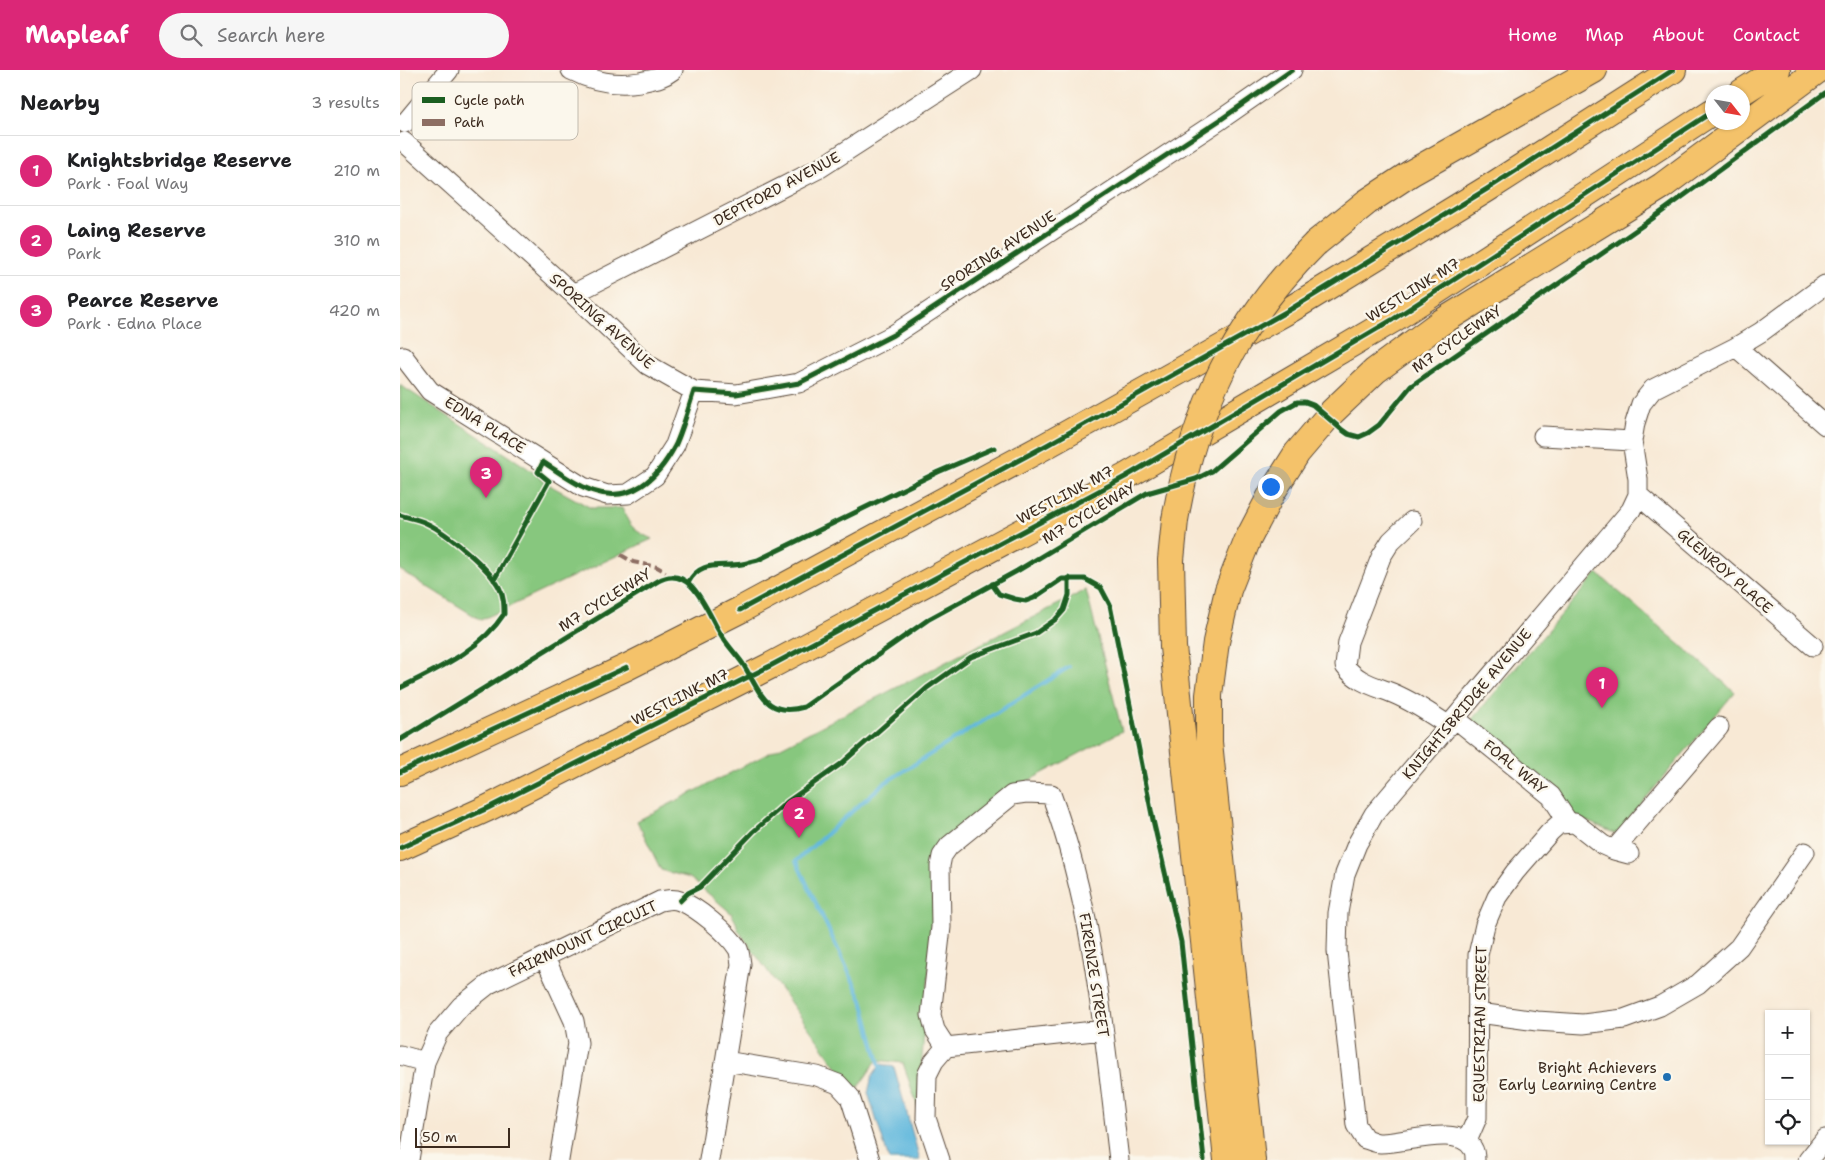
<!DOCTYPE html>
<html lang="en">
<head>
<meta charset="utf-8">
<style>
	body { margin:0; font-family:"Shantell Sans",sans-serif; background:#f6f6f6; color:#202124 }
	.controls { position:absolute; right:15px; bottom:15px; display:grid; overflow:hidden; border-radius:0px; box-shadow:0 1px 4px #0004 }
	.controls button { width:45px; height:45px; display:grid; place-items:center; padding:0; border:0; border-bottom:1px solid #e0e0e0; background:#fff; color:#202124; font:25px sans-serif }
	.compass { position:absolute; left:1305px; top:15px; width:45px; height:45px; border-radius:50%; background:#fff; box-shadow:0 1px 4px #0004; rotate:121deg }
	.scale { position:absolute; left:15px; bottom:12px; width:95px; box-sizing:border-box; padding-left:5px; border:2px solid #3b2a1e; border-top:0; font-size:14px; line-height:18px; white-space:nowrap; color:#3b2a1e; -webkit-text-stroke:4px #fbf7ec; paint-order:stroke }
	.you { position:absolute; left:870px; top:416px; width:18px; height:18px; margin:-12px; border:4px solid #fff; border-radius:50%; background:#1a73e8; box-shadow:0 0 0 8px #1a73e833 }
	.badge { display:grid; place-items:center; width:32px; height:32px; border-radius:50%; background:#db2777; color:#fff; font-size:16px; font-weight:700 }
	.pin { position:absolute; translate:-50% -41px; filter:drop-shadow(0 1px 2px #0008) }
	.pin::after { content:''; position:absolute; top:26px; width:18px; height:15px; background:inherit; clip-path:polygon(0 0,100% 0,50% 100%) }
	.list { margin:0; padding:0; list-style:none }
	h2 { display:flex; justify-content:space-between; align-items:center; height:65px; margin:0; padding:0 20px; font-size:21px }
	h2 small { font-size:16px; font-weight:400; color:#757577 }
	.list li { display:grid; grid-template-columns:32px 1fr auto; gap:15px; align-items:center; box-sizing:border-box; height:70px; padding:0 20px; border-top:1px solid #e0e0e0 }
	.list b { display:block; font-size:19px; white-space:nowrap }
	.list p { margin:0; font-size:16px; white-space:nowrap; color:#757577 }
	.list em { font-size:16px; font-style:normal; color:#757577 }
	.icon { flex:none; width:28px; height:28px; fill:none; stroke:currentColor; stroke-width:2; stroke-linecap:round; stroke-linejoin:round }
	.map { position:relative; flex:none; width:1425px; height:1090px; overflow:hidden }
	header { display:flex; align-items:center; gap:30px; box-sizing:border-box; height:70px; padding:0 25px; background:#db2777; color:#fff }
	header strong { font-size:24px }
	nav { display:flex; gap:28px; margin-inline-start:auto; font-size:18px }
	.search { width:350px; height:45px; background:#f6f6f6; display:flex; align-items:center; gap:12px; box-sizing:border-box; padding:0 18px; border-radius:28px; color:#757577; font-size:19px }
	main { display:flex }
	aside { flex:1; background:#fff }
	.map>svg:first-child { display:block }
	.green { fill:#87c77e; stroke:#61784e }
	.water { fill:#60b8dd; stroke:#4e717e }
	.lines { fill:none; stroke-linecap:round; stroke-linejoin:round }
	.stream { stroke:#60b8dd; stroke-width:4 }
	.minor-casing { stroke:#574739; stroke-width:21 }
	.highway-casing { stroke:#574739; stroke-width:28 }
	.minor { stroke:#fff; stroke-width:19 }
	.highway { stroke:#f4c26a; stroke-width:26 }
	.highway-bridge-casing { stroke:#574739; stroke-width:28; stroke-linecap:butt }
	.highway-bridge { stroke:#f4c26a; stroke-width:26 }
	.quiet { stroke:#8d6e63; stroke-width:4; stroke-dasharray:8 4; stroke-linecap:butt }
	.cycleway-casing { stroke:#fbf7ec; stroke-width:8 }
	.cycleway { stroke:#1b5e20; stroke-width:5 }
	.poi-dot { fill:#1f6fb2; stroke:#fbf7ec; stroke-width:2 }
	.labels { text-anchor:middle; stroke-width:5; stroke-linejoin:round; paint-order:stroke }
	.street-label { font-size:15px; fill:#3b2a1e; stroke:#fbf7ec }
	.poi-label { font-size:15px; fill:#3b2a1e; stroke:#fbf7ec; text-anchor:end }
	.key { fill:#fbf7ec; stroke:#c1baae; stroke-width:1 }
	.key-label { font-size:14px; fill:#3b2a1e }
</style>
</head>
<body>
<header>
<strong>Mapleaf</strong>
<div class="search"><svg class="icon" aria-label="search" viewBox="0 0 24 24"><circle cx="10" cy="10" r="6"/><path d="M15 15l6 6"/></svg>Search here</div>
<nav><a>Home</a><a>Map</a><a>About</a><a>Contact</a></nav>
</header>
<main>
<aside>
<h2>Nearby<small>3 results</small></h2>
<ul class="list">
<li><span class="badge">1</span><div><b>Knightsbridge Reserve</b><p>Park · Foal Way</p></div><em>210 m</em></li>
<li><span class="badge">2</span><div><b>Laing Reserve</b><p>Park</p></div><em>310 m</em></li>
<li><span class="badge">3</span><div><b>Pearce Reserve</b><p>Park · Edna Place</p></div><em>420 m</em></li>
</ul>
</aside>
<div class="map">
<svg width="1425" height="1090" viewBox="0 0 1425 1090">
	<rect width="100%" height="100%" fill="#fbf7ec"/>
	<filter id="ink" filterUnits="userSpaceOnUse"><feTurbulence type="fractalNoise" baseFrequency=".02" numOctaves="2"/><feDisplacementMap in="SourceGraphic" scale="10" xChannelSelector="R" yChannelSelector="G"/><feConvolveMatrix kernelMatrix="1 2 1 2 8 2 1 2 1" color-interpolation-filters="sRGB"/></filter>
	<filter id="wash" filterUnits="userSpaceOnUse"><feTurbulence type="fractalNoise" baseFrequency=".0096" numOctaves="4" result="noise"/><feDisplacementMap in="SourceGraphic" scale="20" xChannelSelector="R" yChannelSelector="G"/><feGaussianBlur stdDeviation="1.12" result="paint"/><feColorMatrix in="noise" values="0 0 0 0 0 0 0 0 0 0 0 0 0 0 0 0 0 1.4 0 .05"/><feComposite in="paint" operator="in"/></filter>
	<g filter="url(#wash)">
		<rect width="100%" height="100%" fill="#f8e9d5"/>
		<path class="green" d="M0 315 126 397 153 417 191 438H222C230 457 233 460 252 469L81 550 0 500Z
			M1197 503 1335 622 1216 764 1175 746 1068 654Z
			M686 520 722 661 592 730 534 785 533 850 518 1038 503 993 477 990 455 1022 338 860 336 852 331 843 290 808 261 800 237 751Z"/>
		<path class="water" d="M481 994 494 997 520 1090H489L468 1023 472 1006Z"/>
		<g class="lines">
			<path class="stream" d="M481 1000 462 930 396 791 483 714 669 597"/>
		</g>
	</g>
	<g filter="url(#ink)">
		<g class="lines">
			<g class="minor-casing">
				<path id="minor" d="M171 0C194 12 215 16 240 12 254 9 261 9 273 0
					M5 53 49 0
					M4 72 173 224 248 295 294 321 336 324 399 313 493 265 820 50 892 0
					M173 224 420 98 572 0
					M1336 277 1425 355
					M3 286 30 321 183 417 207 425 228 424 255 406 275 375 294 321
					M1143 366 1232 371
					M1238 425 1413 576
					M1012 451 991 471 981 487 948 572 945 596C958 614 980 617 999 626 1016 634 1033 645 1049 656
					M1056 649 1151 726 1168 752
					M1214 780 1319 657
					M145 888 174 951 178 973 159 1090
					M1079 943 1137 951 1183 954 1224 949 1260 936 1298 914 1339 877 1405 782
					M546 977 535 960 531 945 541 857 540 796 542 786 549 776 612 725 626 723 651 724C695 842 704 966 719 1090
					M546 977 703 960
					M0 985 25 992
					M325 991 417 1006 438 1014 450 1027 470 1090
					M1067 1071 1077 1048 1078 885 1085 855 1097 827 1115 802 1150 762 1159 754 1175 753 1203 775 1214 780 1229 784
					M9 1090 25 992 38 963 61 936 89 914 260 831C267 830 273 828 280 831 297 837 328 863 338 879 340 883 340 889 341 894L309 1090
					M540 1090 526 1048 527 1005 534 991 546 977
					M1075 1090C1075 1086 1075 1082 1073 1079 1060 1053 1003 1074 980 1073 975 1073 970 1070 965 1069L956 1055 937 881 938 843 945 804 957 774 974 744 1231 440 1238 425V409L1232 371 1235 353 1241 334 1253 319 1336 277 1361 262 1425 215
					M1408 1090 1425 1069"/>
			</g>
			<g class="highway-casing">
				<path id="highway" d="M1342 22 1377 0
					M916 173 967 132 1011 103 1194 0
					M775 450 771 490 773 577 827 1090
					M0 702 227 597 340 540 647 375 891 239 1087 119 1273 0
					M0 778 88 738 370 596 725 407 992 250 1312 42
					M852 1090 809 672V625L816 572 828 520 848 469 873 421 897 383 932 342 975 301 1040 253 1262 116 1418 0"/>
			</g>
			<use href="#minor" class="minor"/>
			<use href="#highway" class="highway"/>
			<g class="highway-bridge-casing">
				<path id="highway-bridge" d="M775 450C794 340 835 252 916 173"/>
			</g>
			<use href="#highway-bridge" class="highway-bridge"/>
			<path class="quiet" d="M221 485 233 492 257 497 266 502"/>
			<g class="cycleway-casing">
				<path id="cycleway" d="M0 445C9 448 18 449 26 453 46 462 89 498 99 517 104 526 104 535 104 544 81 580 37 599 0 618
					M94 510 149 411 138 402 143 392C159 402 175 415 193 421 231 434 258 408 275 376 283 359 288 339 294 321L336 324 399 313 493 265 820 50 892 0
					M288 513C301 489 320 498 342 494 348 493 353 491 358 490L538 402 594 378
					M592 514 599 524 615 529 626 531 634 528 662 509H685L701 518 710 535 753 750 781 872 804 1090
					M340 540 647 375 891 239 1087 119 1273 0
					M0 670 258 511C291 492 307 542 320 563 326 574 336 584 343 594 360 621 365 648 404 637L529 549 617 501 747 423 796 409 812 401 881 341 897 332H905L913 335 941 359 948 364 959 367 968 363 979 355 1011 316 1249 151 1425 23
					M0 702 227 597
					M0 778 88 738 370 596 725 407 992 250 1312 42
					M280 831 288 823 300 817 353 762 387 732 441 694 527 618 571 587 636 563 656 549 664 540 669 525V508"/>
			</g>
			<use href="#cycleway" class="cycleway"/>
		</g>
	</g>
	<circle class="poi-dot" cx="1267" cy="1007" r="5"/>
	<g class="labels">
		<g class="street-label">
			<text transform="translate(377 119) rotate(-28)" y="5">DEPTFORD AVENUE</text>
			<text transform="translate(598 181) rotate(-33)" y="5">SPORING AVENUE</text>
			<text transform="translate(1013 220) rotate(-32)" y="5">WESTLINK M7</text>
			<text transform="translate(202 251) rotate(42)" y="5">SPORING AVENUE</text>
			<text transform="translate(1057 269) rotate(-35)" y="5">M7 CYCLEWAY</text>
			<text transform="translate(85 355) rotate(32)" y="5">EDNA PLACE</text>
			<text transform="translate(665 425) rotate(-28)" y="5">WESTLINK M7</text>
			<text transform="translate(689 443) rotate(-31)" y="5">M7 CYCLEWAY</text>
			<text transform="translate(1325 501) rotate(41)" y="5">GLENROY PLACE</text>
			<text transform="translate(205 530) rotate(-32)" y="5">M7 CYCLEWAY</text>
			<text transform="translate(280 627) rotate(-27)" y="5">WESTLINK M7</text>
			<text transform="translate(1067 634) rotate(-50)" y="5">KNIGHTSBRIDGE AVENUE</text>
			<text transform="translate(1115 697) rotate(39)" y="5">FOAL WAY</text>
			<text transform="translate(183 869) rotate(-25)" y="5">FAIRMOUNT CIRCUIT</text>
			<text transform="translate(694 905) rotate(81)" y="5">FIRENZE STREET</text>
			<text transform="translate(1080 954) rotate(-89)" y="5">EQUESTRIAN STREET</text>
		</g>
		<g class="poi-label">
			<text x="1257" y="1003">Bright Achievers<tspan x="1257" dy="17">Early Learning Centre</tspan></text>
		</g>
	</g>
	<rect x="12" y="12" width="166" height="58" rx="8" class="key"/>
	<rect x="22" y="27" width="23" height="6" fill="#1b5e20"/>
	<rect x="22" y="49" width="23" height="7" fill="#8d6e63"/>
	<g class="key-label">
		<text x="54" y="35">Cycle path</text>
		<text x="54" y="57">Path</text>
	</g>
</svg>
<div class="controls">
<button>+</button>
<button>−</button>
<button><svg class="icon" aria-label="locate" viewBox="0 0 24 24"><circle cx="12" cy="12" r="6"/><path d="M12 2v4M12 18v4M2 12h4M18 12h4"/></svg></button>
</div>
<svg class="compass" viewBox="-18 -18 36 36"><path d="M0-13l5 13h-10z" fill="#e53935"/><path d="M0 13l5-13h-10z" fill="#757577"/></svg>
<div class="scale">50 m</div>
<div class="you"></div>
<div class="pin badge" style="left:1202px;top:638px">1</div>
<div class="pin badge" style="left:399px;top:768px">2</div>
<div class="pin badge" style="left:86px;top:428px">3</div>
</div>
</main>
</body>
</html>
